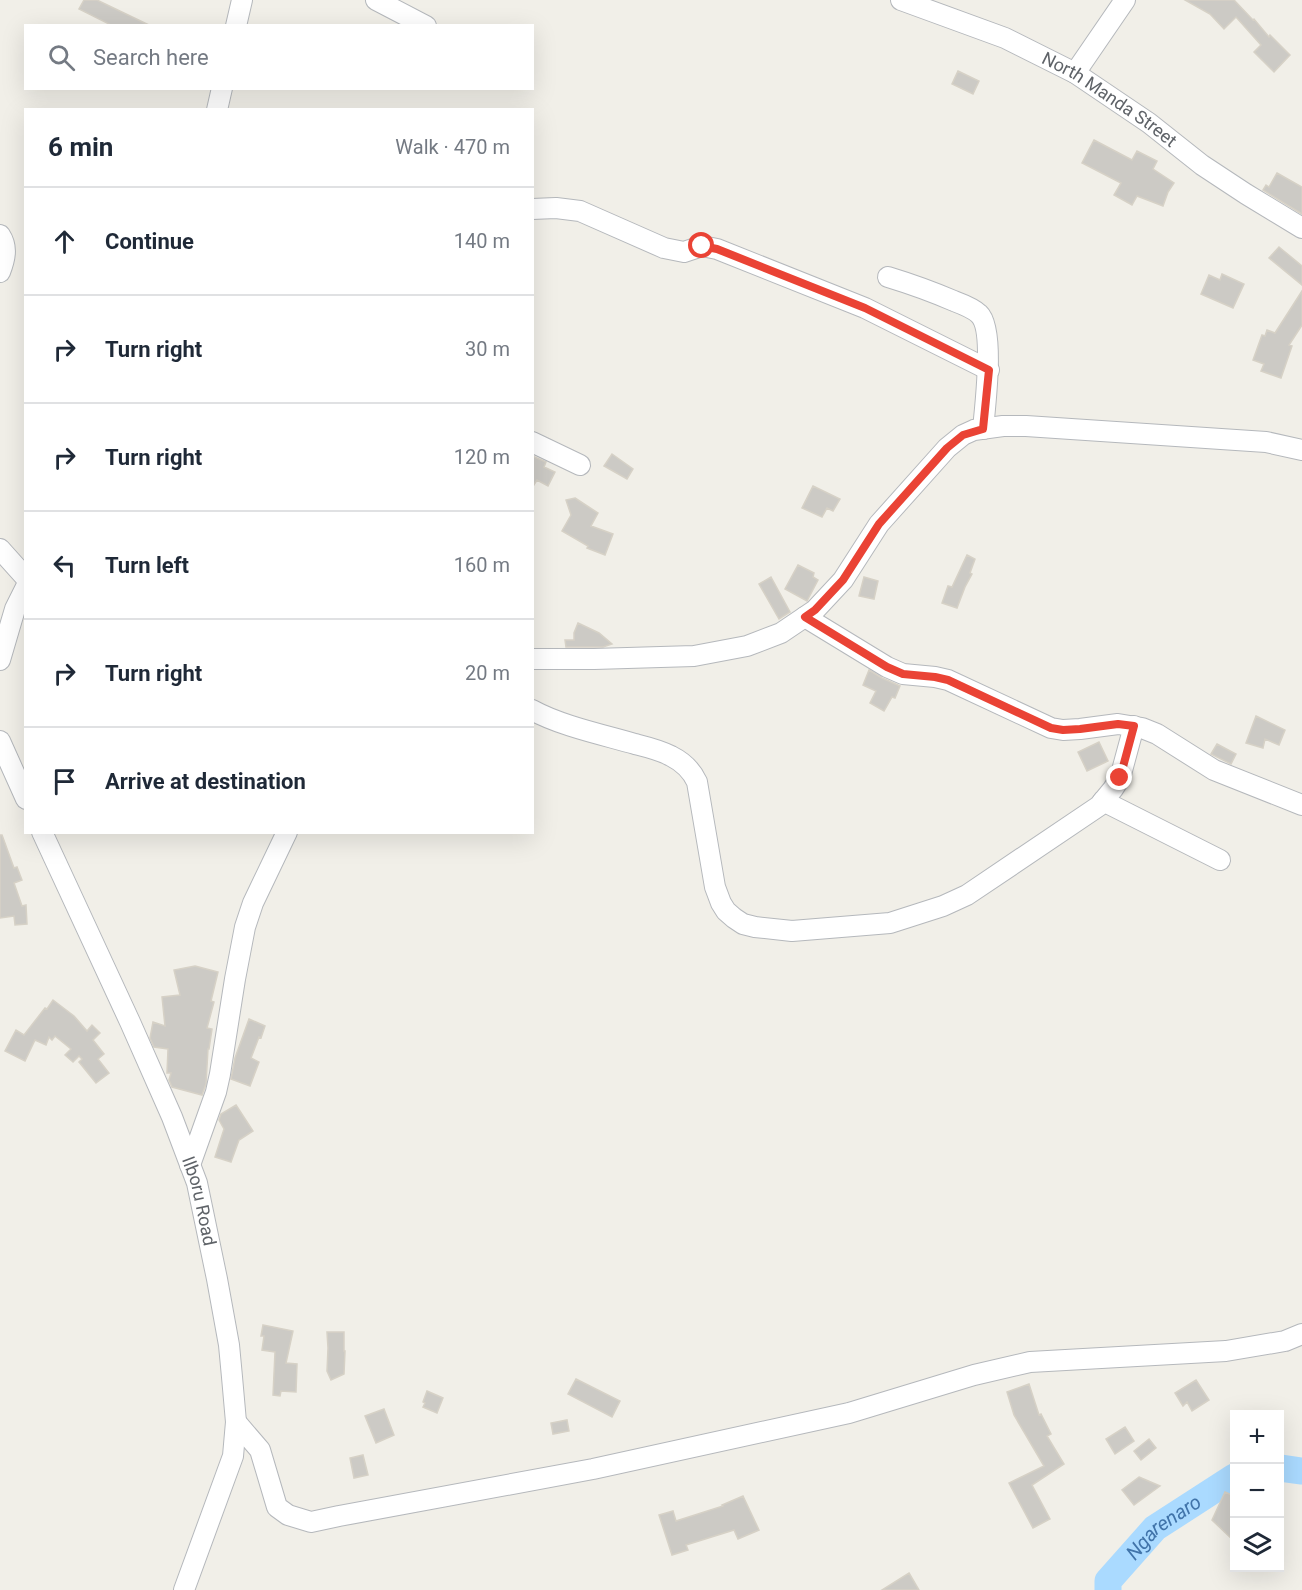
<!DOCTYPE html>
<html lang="en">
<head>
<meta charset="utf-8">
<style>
	body { margin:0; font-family:Roboto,sans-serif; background:#f2f2f3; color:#1f2937 }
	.controls { position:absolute; right:18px; bottom:18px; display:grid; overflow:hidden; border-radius:0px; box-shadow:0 6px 24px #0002 }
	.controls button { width:54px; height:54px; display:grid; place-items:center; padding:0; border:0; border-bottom:2px solid #e0e1e3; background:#fff; color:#1f2937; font:30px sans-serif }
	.stop { position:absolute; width:18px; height:18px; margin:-14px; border:4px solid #ea4335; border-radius:50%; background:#fff }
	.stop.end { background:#ea4335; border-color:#fff; box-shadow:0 2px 6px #0008 }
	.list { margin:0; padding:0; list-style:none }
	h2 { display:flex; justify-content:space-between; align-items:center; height:78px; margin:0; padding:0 24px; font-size:26px }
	h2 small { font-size:20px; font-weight:400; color:#747a83 }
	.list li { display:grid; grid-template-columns:39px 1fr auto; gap:18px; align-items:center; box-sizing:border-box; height:108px; padding:0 24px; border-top:2px solid #e0e1e3 }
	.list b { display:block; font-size:22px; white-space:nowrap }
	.list em { font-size:20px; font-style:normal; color:#747a83 }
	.icon { flex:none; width:33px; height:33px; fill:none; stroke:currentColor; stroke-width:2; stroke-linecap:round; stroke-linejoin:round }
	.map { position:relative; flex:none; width:1302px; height:1590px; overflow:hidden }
	.search { position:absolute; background:#fff; box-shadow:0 6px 24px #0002; left:24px; top:24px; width:510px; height:66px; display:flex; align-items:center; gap:15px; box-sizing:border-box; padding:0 21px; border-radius:0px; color:#747a83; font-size:22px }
	.panel { position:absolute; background:#fff; box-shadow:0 6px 24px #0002; left:24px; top:108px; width:510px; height:726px; border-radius:0px }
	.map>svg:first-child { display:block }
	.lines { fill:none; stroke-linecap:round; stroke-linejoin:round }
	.river { stroke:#aadaff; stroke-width:27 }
	.building { fill:#cccac5; stroke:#d6d1c6; stroke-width:1.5 }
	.minor-casing { stroke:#b5b8bc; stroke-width:22 }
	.minor { stroke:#fff; stroke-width:20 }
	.route { stroke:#ea4335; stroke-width:8 }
	.labels { text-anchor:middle; stroke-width:5; stroke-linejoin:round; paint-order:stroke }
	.street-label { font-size:18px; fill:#5f6368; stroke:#fff }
	.water-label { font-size:20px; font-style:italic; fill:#4174aa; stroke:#fff }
</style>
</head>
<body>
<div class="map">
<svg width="1302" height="1590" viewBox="0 0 1302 1590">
	<rect width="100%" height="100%" fill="#f1efe8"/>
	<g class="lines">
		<g class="river">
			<path d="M1280 1468 1302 1471"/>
			<path id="s1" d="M1108 1590V1581L1155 1528 1234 1477"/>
		</g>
	</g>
	<path class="building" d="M84 0H97L151 26H113L79 9Z
		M1185 0H1234L1253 20 1254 19 1269 37 1270 35 1290 55 1274 72 1254 52 1261 45 1236 17 1224 29 1210 14Z
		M958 71 979 81 973 94 952 84Z
		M1094 140 1132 160 1137 151 1157 161 1153 169 1174 183 1168 192 1163 206 1137 196 1132 205 1114 195 1121 183 1082 163Z
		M1277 173 1302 187V214L1263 190 1266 185 1269 187Z
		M1279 247 1302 266V285L1269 258Z
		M1222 274 1244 284 1233 308 1201 294 1209 275 1220 280Z
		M1302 291V325L1289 345 1292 346 1281 378 1261 371 1264 364 1253 360 1262 335 1265 336 1267 330 1275 333Z
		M612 454 633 469 627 479 604 466Z
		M532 456 546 462 544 467 555 472 548 486 537 480 532 488Z
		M813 486 840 499 833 511 827 508 822 517 802 508Z
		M575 498 598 513 591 526 613 534 605 555 587 548 588 546 562 531 571 515 566 500Z
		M967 555 975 559 970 573 972 574 965 587 957 608 942 603 948 586 952 587Z
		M798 565 814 573 813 577 818 580 807 601 785 589Z
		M771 577 790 612 779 619 759 584Z
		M864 577 878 581 874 599 859 596Z
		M578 623 599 633 612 644 603 647H566L565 640H574V633Z
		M869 670 882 678 900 686 895 698 892 697 884 711 870 703 876 691 863 685Z
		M1256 716 1285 730 1279 745 1265 739 1263 748 1246 743Z
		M1099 742 1108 761 1087 771 1078 752Z
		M1217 744 1236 754 1231 764 1211 754Z
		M0 835H2L14 868 17 867 22 880 14 883 22 906 26 905 27 924 15 925 14 916 0 918Z
		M195 966 218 972 211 1001 214 1002 207 1028 212 1029 209 1049H208L206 1084 202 1095 172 1087 169 1080 171 1073H167L168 1049 154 1047 150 1038 153 1022 165 1026 162 997 180 995 174 970Z
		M53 1000 74 1016 87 1031 92 1025 100 1033 93 1040 104 1054 98 1059 109 1073 96 1083 79 1062 82 1059 79 1056 73 1062 65 1055 71 1049 55 1036 52 1040 49 1037 46 1045 35 1040 25 1061 5 1051 16 1030 24 1035 45 1008 47 1009Z
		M249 1019 265 1026 261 1038 259 1037 251 1058 259 1062 250 1086 231 1079 235 1058Z
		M236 1105 253 1131 239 1140 231 1162 215 1157 224 1129 219 1120 221 1114Z
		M263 1325 293 1331 286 1363 297 1364 296 1392 281 1391 280 1396 273 1395 275 1352 262 1350 264 1336H261Z
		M327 1332H344V1351H345L344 1374 331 1380 327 1371 328 1348Z
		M576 1379 620 1401 612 1417 568 1394Z
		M1196 1380 1209 1400 1192 1411 1187 1402 1183 1406 1175 1393Z
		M1029 1384 1039 1415 1041 1414 1051 1434 1047 1436 1064 1464 1032 1485 1050 1519 1033 1528 1009 1483 1044 1466 1014 1415 1007 1392Z
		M427 1391 443 1398 437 1413 423 1407 425 1403 423 1402Z
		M384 1409 394 1435 376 1443 365 1416Z
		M567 1420 569 1431 553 1434 551 1423Z
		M1125 1427 1134 1441 1115 1454 1106 1439Z
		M1149 1439 1156 1448 1141 1460 1134 1451Z
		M363 1455 368 1475 354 1478 350 1458Z
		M1139 1477 1160 1486 1134 1505 1122 1490Z
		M1225 1492 1234 1496V1541L1212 1520Z
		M743 1496 759 1530 738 1539 734 1530 686 1545 688 1550 672 1555 659 1515 673 1511 676 1521 723 1506 722 1505Z
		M909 1573 919 1590H882Z"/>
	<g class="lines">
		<g class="minor-casing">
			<g id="minor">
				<path d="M376 0 426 26"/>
				<path id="s2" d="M901 0 1005 38 1075 73 1149 123 1202 165 1246 194 1302 228"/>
				<path d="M236 26 242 0"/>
				<path d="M1075 73 1125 0"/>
				<path d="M217 110 222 88"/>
				<path d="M532 209 556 208 580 211 664 248 684 252 702 246 717 249 865 308 989 370"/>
				<path d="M0 235C8 247 5 259 0 272"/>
				<path d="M888 277C911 284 933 292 954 301 962 304 973 308 979 314 995 329 985 407 983 429"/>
				<path d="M532 442 580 465"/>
				<path d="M0 549 26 578"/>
				<path d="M805 617 887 667 903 674 935 677 948 680 1051 728 1063 730 1080 729 1118 724 1142 728 1157 734 1214 770 1302 805"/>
				<path d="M532 659H594L694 656 747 646 781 633 815 610 843 580 879 524 947 448 963 435 974 430 1003 426H1026L1266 442 1302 450"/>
				<path d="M0 660 15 609 26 587"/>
				<path d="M532 710C561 726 604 735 635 744 647 747 660 750 671 756 683 762 692 771 697 782L715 887 721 903 726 911 734 918 743 924 755 927 792 931 890 923 943 906 967 895 1099 806 1113 789 1120 778 1134 726"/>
				<path d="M0 741 26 799"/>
				<path d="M1103 801 1220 860"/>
				<path id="s3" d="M42 832 130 1022 172 1117 197 1183 217 1279 229 1345 232 1377 236 1422 233 1456 184 1590"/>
				<path d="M190 1165 216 1092 220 1074 235 979 245 927 253 903 287 832"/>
				<path d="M236 1422 260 1450 277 1507 288 1515 311 1522 339 1516 593 1469 849 1413 974 1375 1030 1362 1226 1351 1285 1341 1302 1334"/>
			</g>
		</g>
		<use href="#minor" class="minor"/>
	</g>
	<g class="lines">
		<path class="route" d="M702 246 717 249 865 308 989 370 983 429 963 435 947 448 879 524 843 580 815 610 805 617 887 667 903 674 935 677 948 680 1051 728 1063 730 1080 729 1118 724 1134 726 1120 778"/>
	</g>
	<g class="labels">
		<g class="street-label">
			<text dy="6" stroke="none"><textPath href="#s2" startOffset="232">North Manda Street</textPath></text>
			<text dy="6" stroke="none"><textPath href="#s3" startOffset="402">Ilboru Road</textPath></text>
		</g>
		<g class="water-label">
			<text dy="7" stroke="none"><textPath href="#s1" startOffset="87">Ngarenaro</textPath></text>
		</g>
	</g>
</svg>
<div class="controls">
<button>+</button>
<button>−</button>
<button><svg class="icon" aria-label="layers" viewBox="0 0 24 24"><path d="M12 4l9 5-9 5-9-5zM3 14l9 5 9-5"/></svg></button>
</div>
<div class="stop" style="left:702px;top:246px"></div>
<div class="stop end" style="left:1120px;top:778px"></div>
<div class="search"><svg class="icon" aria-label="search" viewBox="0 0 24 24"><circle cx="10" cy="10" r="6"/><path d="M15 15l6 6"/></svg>Search here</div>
<section class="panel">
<h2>6 min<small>Walk · 470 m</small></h2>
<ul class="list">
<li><svg class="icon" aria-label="ahead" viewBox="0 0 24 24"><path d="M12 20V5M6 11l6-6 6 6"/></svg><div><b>Continue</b></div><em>140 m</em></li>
<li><svg class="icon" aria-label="right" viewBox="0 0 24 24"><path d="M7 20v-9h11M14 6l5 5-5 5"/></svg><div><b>Turn right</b></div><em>30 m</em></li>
<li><svg class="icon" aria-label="right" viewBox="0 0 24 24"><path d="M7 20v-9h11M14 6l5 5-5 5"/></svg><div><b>Turn right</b></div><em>120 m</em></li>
<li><svg class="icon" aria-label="left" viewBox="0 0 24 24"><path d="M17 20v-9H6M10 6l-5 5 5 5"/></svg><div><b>Turn left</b></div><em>160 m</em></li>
<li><svg class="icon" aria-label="right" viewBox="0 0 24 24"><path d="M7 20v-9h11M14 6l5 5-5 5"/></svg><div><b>Turn right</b></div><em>20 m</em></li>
<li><svg class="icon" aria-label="arrive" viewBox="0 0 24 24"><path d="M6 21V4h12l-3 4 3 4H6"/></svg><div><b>Arrive at destination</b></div></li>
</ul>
</section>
</div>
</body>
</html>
